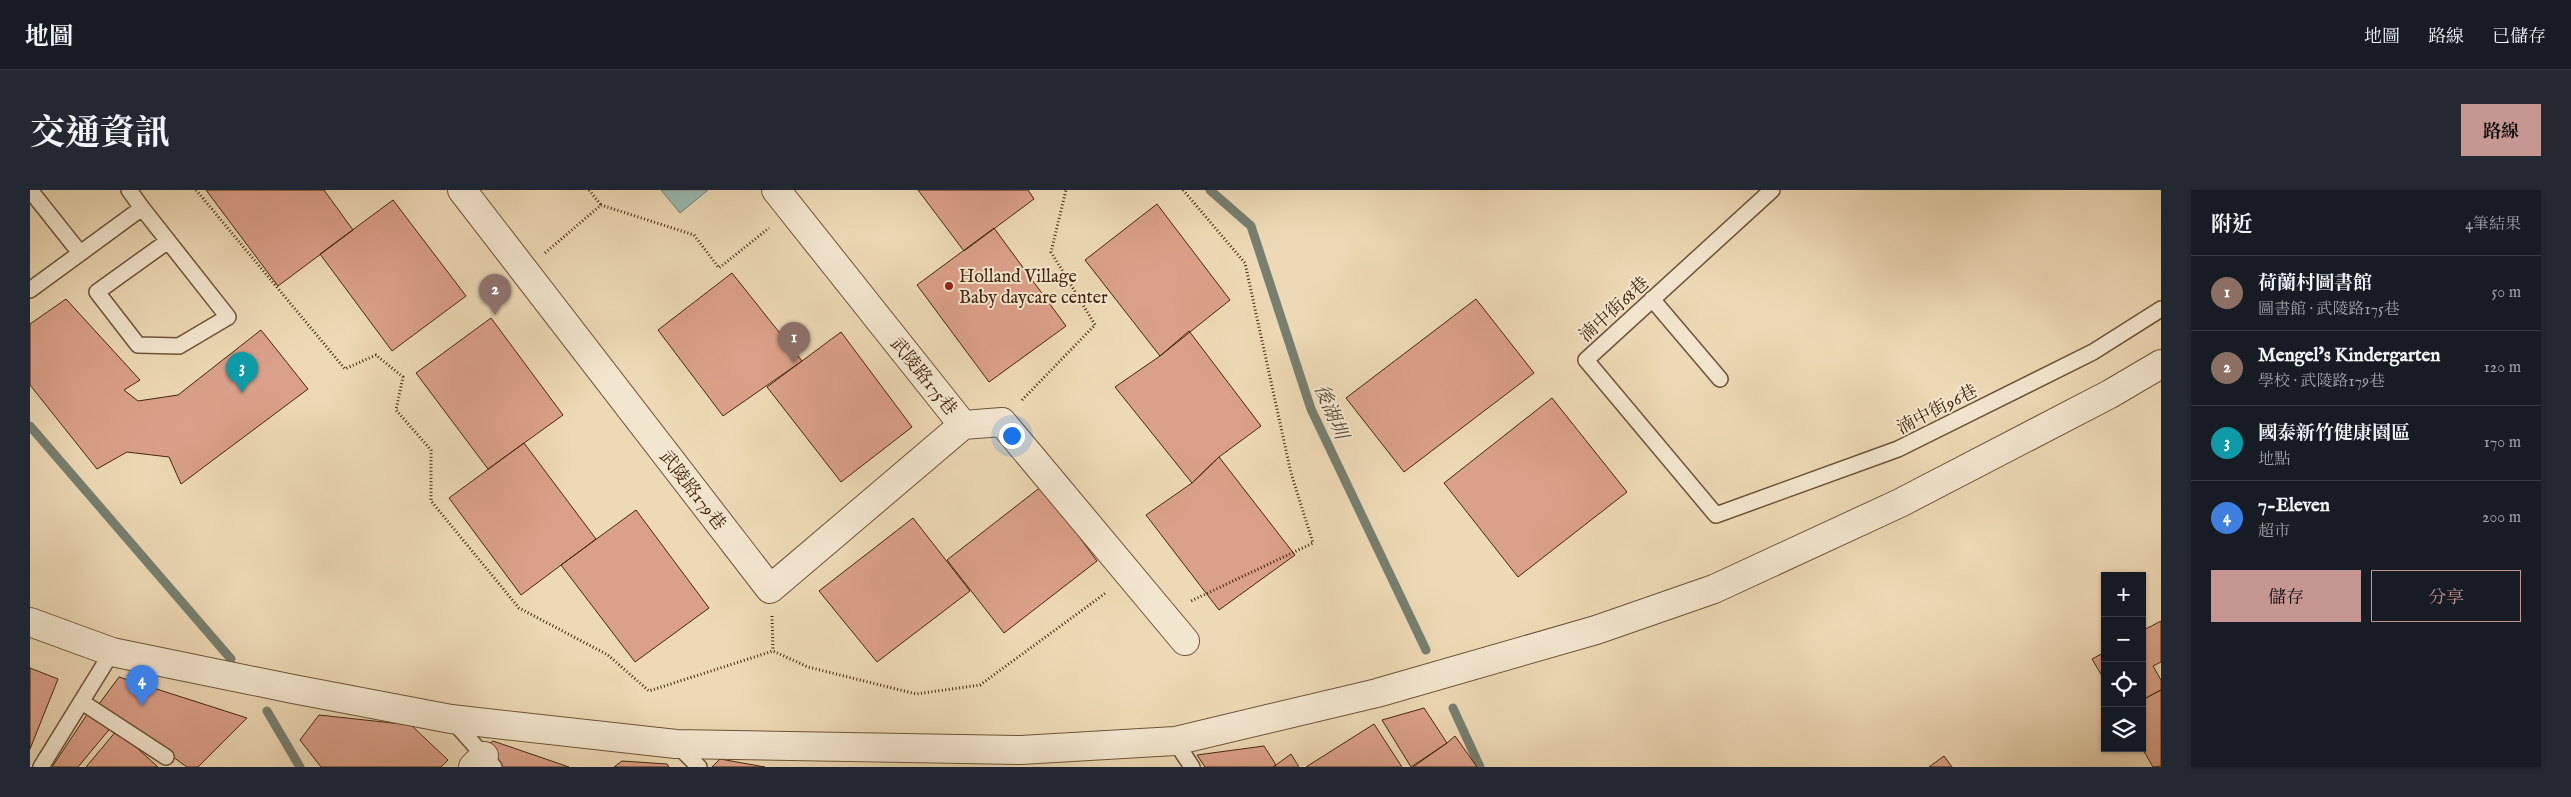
<!DOCTYPE html>
<html lang="zh-TW">
<head>
<meta charset="utf-8">
<style>
	body { margin:0; font-family:"IM FELL English","Noto Serif TC",serif; background:#242831; color:#f1f3f6 }
	.controls { position:absolute; right:15px; bottom:15px; display:grid; overflow:hidden; border-radius:0px; box-shadow:0 1px 4px #0004 }
	.controls button { width:45px; height:45px; display:grid; place-items:center; padding:0; border:0; border-bottom:1px solid #363941; background:#171b24; color:#f1f3f6; font:25px sans-serif }
	.you { position:absolute; left:981px; top:245px; width:18px; height:18px; margin:-12px; border:4px solid #fff; border-radius:50%; background:#1a73e8; box-shadow:0 0 0 8px #1a73e833 }
	.badge { display:grid; place-items:center; width:32px; height:32px; border-radius:50%; background:#c59692; color:#fff; font-size:16px; font-weight:700 }
	.pin { position:absolute; translate:-50% -41px; filter:drop-shadow(0 1px 2px #0008) }
	.pin::after { content:''; position:absolute; top:26px; width:18px; height:15px; background:inherit; clip-path:polygon(0 0,100% 0,50% 100%) }
	.list { margin:0; padding:0; list-style:none }
	h2 { display:flex; justify-content:space-between; align-items:center; height:65px; margin:0; padding:0 20px; font-size:21px }
	h2 small { font-size:16px; font-weight:400; color:#9ea1a6 }
	.list li { display:grid; grid-template-columns:32px 1fr auto; gap:15px; align-items:center; box-sizing:border-box; height:75px; padding:0 20px; border-top:1px solid #363941 }
	.list b { display:block; font-size:19px; white-space:nowrap }
	.list p { margin:0; font-size:16px; white-space:nowrap; color:#9ea1a6 }
	.list em { font-size:16px; font-style:normal; color:#9ea1a6 }
	.actions { display:flex; gap:10px; padding:15px 20px }
	.actions a { flex:1; padding:11px 0; border:1px solid #c59692; border-radius:0px; text-align:center; font-size:18px; color:#c59692 }
	.actions .main { background:#c59692; color:#111 }
	.icon { flex:none; width:28px; height:28px; fill:none; stroke:currentColor; stroke-width:2; stroke-linecap:round; stroke-linejoin:round }
	.map { position:relative; flex:none; width:2131px; height:577px; overflow:hidden; border-radius:0px }
	header { display:flex; align-items:center; gap:30px; box-sizing:border-box; height:70px; padding:0 25px; background:#171b24; border-bottom:1px solid #363941 }
	header strong { font-size:24px }
	nav { display:flex; gap:28px; margin-inline-start:auto; font-size:18px }
	.intro { display:flex; align-items:center; justify-content:space-between; box-sizing:border-box; height:120px; padding:0 30px }
	h1 { margin:0; font-size:35px }
	.button { padding:12px 22px; border-radius:0px; background:#c59692; color:#111; font-size:18px; font-weight:700 }
	main { display:flex; gap:30px; padding:0 30px }
	aside { flex:1; background:#171b24; border-radius:0px; box-shadow:0 1px 4px #0004 }
	.map>svg:first-child { display:block }
	.water { fill:#99bab1; stroke:#777f6f }
	.lines { fill:none; stroke-linecap:round; stroke-linejoin:round }
	.stream { stroke:#777f6f; stroke-width:9 }
	.building { fill:#dba089; stroke:#44260d }
	.service-casing { stroke:#6e5337; stroke-width:18 }
	.minor-casing { stroke:#6e5337; stroke-width:30 }
	.tertiary-casing { stroke:#6e5337; stroke-width:30 }
	.path { stroke:#44260d; stroke-width:3; stroke-dasharray:1 2.5; stroke-linecap:butt }
	.service { stroke:#f3e6cf; stroke-width:15 }
	.minor { stroke:#f3e6cf; stroke-width:28 }
	.tertiary { stroke:#f3e6cf; stroke-width:28 }
	.poi-dot { fill:#8f2418; stroke:#f3e6cf; stroke-width:2 }
	.labels { text-anchor:middle; stroke-width:4; stroke-linejoin:round; paint-order:stroke }
	.poi-label { font-size:18px; fill:#44260d; stroke:#f3e6cf; text-anchor:start }
	.street-label { font-size:18px; fill:#44260d; stroke:#f3e6cf }
	.water-label { font-size:19px; font-style:italic; fill:#594b36; stroke:#f3e6cf }
</style>
</head>
<body>
<header>
<strong>地圖</strong>
<nav><a>地圖</a><a>路線</a><a>已儲存</a></nav>
</header>
<div class="intro"><h1>交通資訊</h1><a class="button">路線</a></div>
<main>
<div class="map">
<svg width="2131" height="577" viewBox="0 0 2131 577">
	<rect width="100%" height="100%" fill="#edd9b5"/>
	<filter id="stains"><feTurbulence type="fractalNoise" baseFrequency=".004" numOctaves="4"/><feColorMatrix values="0 0 0 0 .2 0 0 0 0 .09 0 0 0 0 .02 0 0 0 .5 -.17"/></filter>
	<radialGradient id="worn" r=".72"><stop offset=".6" stop-color="#630" stop-opacity="0"/><stop offset="1" stop-color="#630" stop-opacity=".3"/></radialGradient>
	<path class="water" d="M631 0H678L650 23Z"/>
	<g class="lines">
		<path class="stream" d="M1180 0 1221 36 1281 219 1396 460
			M0 236 201 469
			M1423 518 1450 577
			M237 521 270 577"/>
	</g>
	<path class="building" d="M176 0H294L323 40 248 96Z
		M888 0H998L1004 9 934 61Z
		M363 10 436 106 362 161 290 64Z
		M1127 14 1200 110 1130 166 1055 70Z
		M964 38 1036 136 959 192 887 95Z
		M702 83 772 171 693 226 628 140Z
		M36 109 110 190 94 200 108 211 148 205 231 140 278 199 151 294 139 267 97 262 67 279 0 195V134Z
		M1446 109 1504 183 1374 282 1316 208Z
		M461 128 533 225 458 279 386 183Z
		M1159 141 1231 236 1189 267 1162 293 1085 197 1130 166Z
		M811 142 882 237 811 292 737 197Z
		M1522 208 1597 302 1488 387 1414 293Z
		M494 253 566 349 491 405 419 308Z
		M1189 267 1265 365 1189 420 1116 325 1162 293Z
		M1012 296 1067 371 974 443 917 370Z
		M606 320 679 418 605 472 531 375Z
		M883 328 940 401 847 472 789 401Z
		M2131 431V472L2123 476 2131 490V500L2112 510V441Z
		M2075 462V491L2062 469Z
		M0 478 28 489 0 559Z
		M89 487 217 528 168 577H157L69 514Z
		M2131 500V576L2123 577 2112 558V510Z
		M1394 518 1417 553 1381 577 1352 530Z
		M60 520 82 536 48 577H22Z
		M289 525 381 535 418 570 411 577H291L270 550Z
		M1344 534 1372 577H1276Z
		M87 540 128 577H56Z
		M1425 546 1447 577H1383L1417 553Z
		M463 551 539 577H473L456 557Z
		M1234 556 1246 575 1243 577H1175L1167 565Z
		M1261 564 1269 577H1243L1246 575Z
		M1914 566 1922 577H1899Z
		M690 569 735 577H682Z
		M592 571 637 574 639 577H584Z"/>
	<g class="lines">
		<g class="service-casing">
			<path id="service" d="M0 0 50 63
				M1742 0 1556 170 1686 325 1868 259 2063 162 2131 119
				M112 18 198 127 149 156 108 155 67 102 138 51
				M0 100 112 18 99 0
				M1622 109 1690 189
				M52 512 136 567
				M422 530 464 577
				M1145 551 1162 577
				M646 554 669 577
				M11 577 82 462"/>
		</g>
		<g class="minor-casing">
			<path id="minor" d="M432 0 740 399 933 235
				M746 0 933 235 972 232 1155 451
				M443 577 454 566"/>
		</g>
		<g class="tertiary-casing">
			<path id="tertiary" d="M0 432 82 462 263 499 421 529 646 554 991 560 1145 551 1347 503 1566 440 1684 399 1870 313 2080 204 2131 174"/>
		</g>
		<path class="path" d="M166 0 315 179 346 165 373 187 366 220 401 260V311L489 418 578 465 619 501 743 461 778 477 886 504 950 495 1077 402
			M559 0 571 15
			M1153 0 1215 73 1261 283 1283 353 1159 412
			M515 63 571 15 664 45 689 78 739 38
			M992 210 1065 135 1021 62 1036 0
			M742 426 743 461"/>
		<use href="#service" class="service"/>
		<use href="#minor" class="minor"/>
		<use href="#tertiary" class="tertiary"/>
	</g>
	<circle class="poi-dot" cx="919" cy="96" r="5"/>
	<g class="labels">
		<g class="poi-label">
			<text x="929" y="92">Holland Village<tspan x="929" dy="21">Baby daycare center</tspan></text>
		</g>
		<g class="street-label">
			<text transform="translate(1584 119) rotate(-42)" y="6">湳中街68巷</text>
			<text transform="translate(894 186) rotate(51)" y="6">武陵路175巷</text>
			<text transform="translate(1907 219) rotate(-27)" y="6">湳中街96巷</text>
			<text transform="translate(663 300) rotate(52)" y="6">武陵路179巷</text>
		</g>
		<g class="water-label">
			<text transform="translate(1302 221) rotate(67)" y="7">後湖圳</text>
		</g>
	</g>
	<rect width="100%" height="100%" filter="url(#stains)"/>
	<rect width="100%" height="100%" fill="url(#worn)"/>
</svg>
<div class="controls">
<button>+</button>
<button>−</button>
<button><svg class="icon" aria-label="locate" viewBox="0 0 24 24"><circle cx="12" cy="12" r="6"/><path d="M12 2v4M12 18v4M2 12h4M18 12h4"/></svg></button>
<button><svg class="icon" aria-label="layers" viewBox="0 0 24 24"><path d="M12 4l9 5-9 5-9-5zM3 14l9 5 9-5"/></svg></button>
</div>
<div class="you"></div>
<div class="pin badge" style="left:764px;top:173px;background:#8d6e63">1</div>
<div class="pin badge" style="left:465px;top:125px;background:#8d6e63">2</div>
<div class="pin badge" style="left:212px;top:203px;background:#0f9aa8">3</div>
<div class="pin badge" style="left:112px;top:516px;background:#3f7fe0">4</div>
</div>
<aside>
<h2>附近<small>4筆結果</small></h2>
<ul class="list">
<li><span class="badge" style="background:#8d6e63">1</span><div><b>荷蘭村圖書館</b><p>圖書館 · 武陵路175巷</p></div><em>50 m</em></li>
<li><span class="badge" style="background:#8d6e63">2</span><div><b>Mengel's Kindergarten</b><p>學校 · 武陵路179巷</p></div><em>120 m</em></li>
<li><span class="badge" style="background:#0f9aa8">3</span><div><b>國泰新竹健康園區</b><p>地點</p></div><em>170 m</em></li>
<li><span class="badge" style="background:#3f7fe0">4</span><div><b>7-Eleven</b><p>超市</p></div><em>200 m</em></li>
</ul>
<div class="actions"><a class="main">儲存</a><a>分享</a></div>
</aside>
</main>
</body>
</html>
